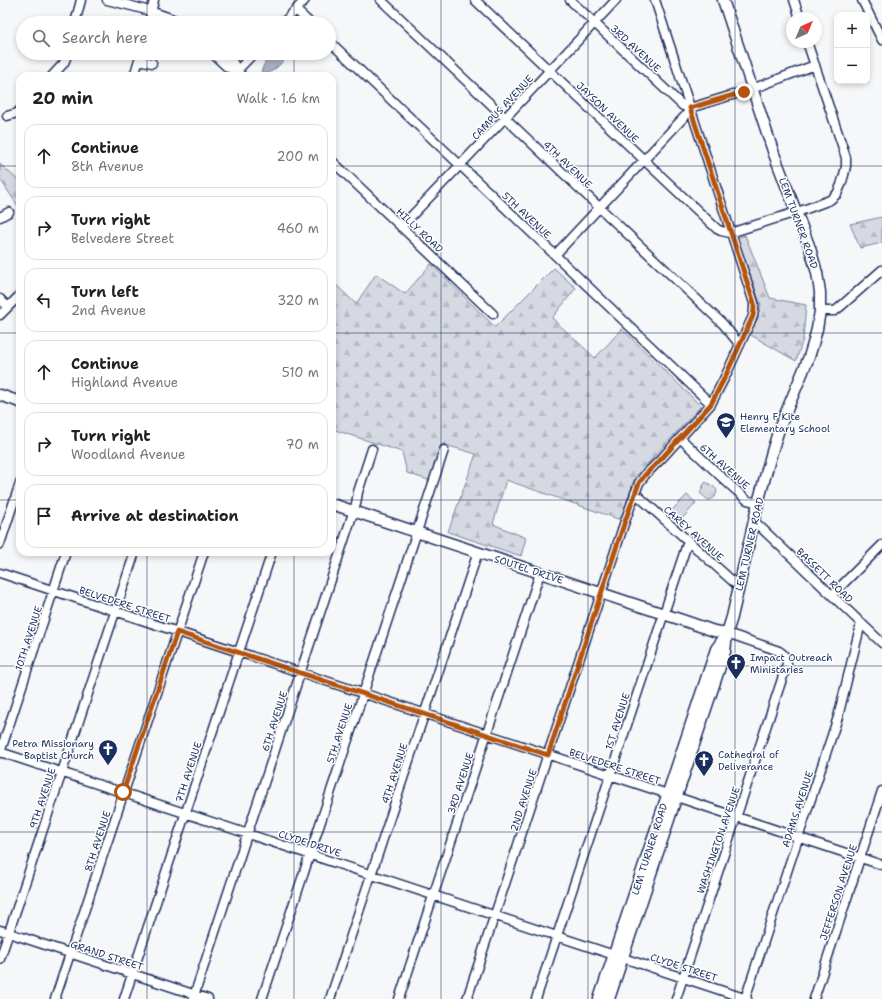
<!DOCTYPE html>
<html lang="en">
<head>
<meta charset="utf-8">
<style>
	body { margin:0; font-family:"Shantell Sans",sans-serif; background:#f6f6f6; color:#222 }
	.controls { position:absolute; right:12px; top:12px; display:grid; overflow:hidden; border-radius:8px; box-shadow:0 2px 6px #0003 }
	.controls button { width:36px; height:36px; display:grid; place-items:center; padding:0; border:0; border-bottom:1px solid #e0e0e0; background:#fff; color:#222; font:20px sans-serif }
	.compass { position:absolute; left:786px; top:12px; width:36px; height:36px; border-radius:50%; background:#fff; box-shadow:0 2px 6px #0003; rotate:44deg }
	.stop { position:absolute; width:12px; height:12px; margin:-9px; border:3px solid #b45309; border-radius:50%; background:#fff }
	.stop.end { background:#b45309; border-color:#fff; box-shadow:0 1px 4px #0008 }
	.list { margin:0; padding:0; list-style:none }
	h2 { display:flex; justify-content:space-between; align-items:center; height:52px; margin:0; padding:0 16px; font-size:17px }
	h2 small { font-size:13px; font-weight:400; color:#767676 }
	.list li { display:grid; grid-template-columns:26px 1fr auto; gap:12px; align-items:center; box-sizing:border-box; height:64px; margin:0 8px 8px; padding:0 8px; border:1px solid #e0e0e0; border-radius:12px }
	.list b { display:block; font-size:15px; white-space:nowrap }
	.list p { margin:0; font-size:13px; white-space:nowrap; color:#767676 }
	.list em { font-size:13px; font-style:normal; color:#767676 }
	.icon { flex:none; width:22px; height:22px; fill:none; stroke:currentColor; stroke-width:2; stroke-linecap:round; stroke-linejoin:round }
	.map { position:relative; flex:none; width:882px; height:999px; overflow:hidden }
	.search { position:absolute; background:#fff; box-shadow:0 2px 6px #0003; left:16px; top:16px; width:320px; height:44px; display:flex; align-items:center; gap:10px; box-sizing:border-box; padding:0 14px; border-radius:22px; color:#767676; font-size:15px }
	.panel { position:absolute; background:#fff; box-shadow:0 2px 6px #0003; left:16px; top:72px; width:320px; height:484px; border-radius:12px }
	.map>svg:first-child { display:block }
	.grass { fill:url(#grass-tufts); stroke:#7884a0 }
	.forest { fill:url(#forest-firs); stroke:#7884a0 }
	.pitch { fill:#d6d9e2; stroke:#7884a0 }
	.water { fill:url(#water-ripples); stroke:#707c99 }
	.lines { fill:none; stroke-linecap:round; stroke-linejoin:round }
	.minor-casing { stroke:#1b2f5e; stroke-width:11 }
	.major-casing { stroke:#1b2f5e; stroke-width:13 }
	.minor { stroke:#fff; stroke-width:8 }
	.major { stroke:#fff; stroke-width:10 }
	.route { stroke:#b45309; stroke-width:5 }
	.grid { fill:none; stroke:#1b2f5e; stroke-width:1; stroke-opacity:0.55 }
	.labels { text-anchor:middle; stroke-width:3; stroke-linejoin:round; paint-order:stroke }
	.street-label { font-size:10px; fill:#1b2f5e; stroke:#fff }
	.poi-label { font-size:10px; fill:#1b2f5e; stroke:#fff; text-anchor:start }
</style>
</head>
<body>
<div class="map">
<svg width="882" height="999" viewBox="0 0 882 999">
	<defs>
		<pattern id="grass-tufts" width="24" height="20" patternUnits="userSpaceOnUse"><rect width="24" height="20" fill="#d6d9e2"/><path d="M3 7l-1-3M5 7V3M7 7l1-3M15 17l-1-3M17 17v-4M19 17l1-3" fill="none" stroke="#b7bbc4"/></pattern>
		<pattern id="forest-firs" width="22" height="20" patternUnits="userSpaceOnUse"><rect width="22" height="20" fill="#d6d9e2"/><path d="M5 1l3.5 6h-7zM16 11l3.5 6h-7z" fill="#b7bbc4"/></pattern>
		<pattern id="water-ripples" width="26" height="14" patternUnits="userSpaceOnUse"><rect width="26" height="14" fill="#a9b0c1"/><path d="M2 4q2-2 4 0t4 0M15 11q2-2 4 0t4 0" fill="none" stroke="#8990a0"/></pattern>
	</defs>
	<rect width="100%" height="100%" fill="#f6f7f9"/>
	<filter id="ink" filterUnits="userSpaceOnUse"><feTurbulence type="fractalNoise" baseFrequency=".025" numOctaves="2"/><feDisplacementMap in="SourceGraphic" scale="8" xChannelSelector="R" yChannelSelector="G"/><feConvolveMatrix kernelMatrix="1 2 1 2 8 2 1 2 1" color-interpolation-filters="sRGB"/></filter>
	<g filter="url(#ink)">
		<path class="grass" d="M706 482C710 485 716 487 717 491L715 497 710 500 707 499 700 493 704 484Z"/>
		<path class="forest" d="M0 164 20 182V209L0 179Z
			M882 217V243L860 248 850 224Z
			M745 235 770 298 806 305 803 339 796 361 749 334 761 305 737 238Z
			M431 264 495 327 554 268 576 288 552 318 595 358 622 329 701 406 635 477 621 520 506 480 493 524 526 538 521 556 448 532 476 454 442 444 431 481 407 473 402 452 332 429V281L356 304 376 274 405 294Z"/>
		<path class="pitch" d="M687 495 696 503 680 521 670 512Z"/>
		<path class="water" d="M273 53H291C282 62 274 73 262 75L261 74C262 65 267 60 273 53Z"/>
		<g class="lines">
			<g class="minor-casing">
				<path id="minor" d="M107 0C132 6 158 12 182 23
					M381 0 600 208 723 324 740 345
					M475 0 717 229 721 231 730 233 806 209 830 200 837 194 841 185 844 175 846 166V158L843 148 807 42
					M570 0 683 106 690 108
					M794 0 800 18
					M862 0 882 40
					M296 10 310 23
					M75 23 81 0
					M149 23 154 0
					M283 23 305 0
					M329 41 555 255 711 404
					M212 53 228 68 237 71 242 76
					M224 53 233 62 237 71
					M139 60 152 63
					M52 76 64 63 68 53
					M134 76 141 53
					M232 76 254 53
					M7 116 17 113 20 110
					M332 161 493 314
					M0 217 9 212
					M401 227 505 118 616 0
					M555 255 686 115 690 108 752 89 815 65
					M0 299 8 307
					M820 311H835L840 307 882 270
					M0 315 20 295
					M680 438 730 485 747 500 758 503
					M635 493 739 587
					M754 521 882 643
					M0 544 20 483
					M0 573 882 865
					M832 595 882 545
					M0 752 747 999
					M0 753 66 552
					M0 930 208 999
					M0 959 135 552
					M55 999 204 552
					M124 999 272 552
					M193 999 351 519 356 504 358 492 372 449
					M262 999 444 450
					M330 999 478 552
					M399 999 540 573
					M467 999 624 524 639 483 645 475 662 458 711 404 726 375 753 316 754 309V303L655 0
					M536 999 688 541
					M676 999 787 664C787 657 784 654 779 651L727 633
					M745 999 838 717 861 623
					M814 999 882 791"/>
			</g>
			<g class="major-casing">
				<path id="major" d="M0 395 20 402
					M332 504 685 621 714 631 727 633
					M599 999 716 649 726 635
					M609 999 725 652 727 633 732 617 758 503 771 455 779 429 809 357 813 344 817 329 820 311V292L817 273 810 248 774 154 723 0"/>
			</g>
			<use href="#minor" class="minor"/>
			<use href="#major" class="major"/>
		</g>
	</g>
	<g class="lines" filter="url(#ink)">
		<path class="route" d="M123 792 177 632 548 755 624 524 639 483 645 475 662 458 711 404 726 375 753 316 754 309V303L690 108 744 92"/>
	</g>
	<path class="grid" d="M147 0V23M294 0V23M441 0V999M588 0V999M735 0V999M147 53V76M294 53V76M0 166H20M332 166H882M0 333H20M332 333H882M0 500H20M332 500H882M147 552V999M294 552V999M0 666H882M0 832H882"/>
	<defs>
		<g id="school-pin" transform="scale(1)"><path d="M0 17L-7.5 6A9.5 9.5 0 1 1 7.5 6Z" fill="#1b2f5e" stroke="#fff"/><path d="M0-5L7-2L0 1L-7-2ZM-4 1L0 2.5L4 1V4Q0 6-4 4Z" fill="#fff"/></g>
		<g id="church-pin" transform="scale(1)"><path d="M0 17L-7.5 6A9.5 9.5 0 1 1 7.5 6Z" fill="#1b2f5e" stroke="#fff"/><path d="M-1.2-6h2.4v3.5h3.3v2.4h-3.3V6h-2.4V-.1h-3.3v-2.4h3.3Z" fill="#fff"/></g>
	</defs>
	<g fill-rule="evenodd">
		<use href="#school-pin" x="726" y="422"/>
		<use href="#church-pin" x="736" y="663"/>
		<use href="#church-pin" x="108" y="749"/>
		<use href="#church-pin" x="704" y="760"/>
	</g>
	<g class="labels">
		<g class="street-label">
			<text transform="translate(636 48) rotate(43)" y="4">3RD AVENUE</text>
			<text transform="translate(502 107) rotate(-47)" y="4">CAMPUS AVENUE</text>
			<text transform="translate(608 112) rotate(44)" y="4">JAYSON AVENUE</text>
			<text transform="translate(568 164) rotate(44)" y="4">4TH AVENUE</text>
			<text transform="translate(527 215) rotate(43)" y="4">5TH AVENUE</text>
			<text transform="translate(799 223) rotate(70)" y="4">LEM TURNER ROAD</text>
			<text transform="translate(420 230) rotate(43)" y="4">HILLY ROAD</text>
			<text transform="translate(725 466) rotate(42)" y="4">6TH AVENUE</text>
			<text transform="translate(694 533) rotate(42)" y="4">CAREY AVENUE</text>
			<text transform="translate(749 544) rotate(-77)" y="4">LEM TURNER ROAD</text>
			<text transform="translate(529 569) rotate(18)" y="4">SOUTEL DRIVE</text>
			<text transform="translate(825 575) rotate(44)" y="4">BASSETT ROAD</text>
			<text transform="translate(125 604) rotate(18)" y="4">BELVEDERE STREET</text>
			<text transform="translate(28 638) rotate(-72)" y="4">10TH AVENUE</text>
			<text transform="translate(274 721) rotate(-72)" y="4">6TH AVENUE</text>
			<text transform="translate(617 721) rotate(-72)" y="4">1ST AVENUE</text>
			<text transform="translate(339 733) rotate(-72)" y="4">5TH AVENUE</text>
			<text transform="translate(615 766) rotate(18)" y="4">BELVEDERE STREET</text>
			<text transform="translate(188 772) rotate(-72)" y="4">7TH AVENUE</text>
			<text transform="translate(394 773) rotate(-72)" y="4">4TH AVENUE</text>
			<text transform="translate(460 783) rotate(-72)" y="4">3RD AVENUE</text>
			<text transform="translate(42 798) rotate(-72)" y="4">9TH AVENUE</text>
			<text transform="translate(523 800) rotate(-72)" y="4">2ND AVENUE</text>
			<text transform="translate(797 809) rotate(-72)" y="4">ADAMS AVENUE</text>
			<text transform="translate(718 840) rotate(-71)" y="4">WASHINGTON AVENUE</text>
			<text transform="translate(97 841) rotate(-72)" y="4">8TH AVENUE</text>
			<text transform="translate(310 843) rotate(18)" y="4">CLYDE DRIVE</text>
			<text transform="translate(649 849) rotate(-72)" y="4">LEM TURNER ROAD</text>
			<text transform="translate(838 892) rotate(-72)" y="4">JEFFERSON AVENUE</text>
			<text transform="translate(107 955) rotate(18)" y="4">GRAND STREET</text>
			<text transform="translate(684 967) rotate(18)" y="4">CLYDE STREET</text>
		</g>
		<g class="poi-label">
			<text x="740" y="420">Henry F Kite<tspan x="740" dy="12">Elementary School</tspan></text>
			<text x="750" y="661">Impact Outreach<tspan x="750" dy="12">Ministaries</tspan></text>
			<text x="94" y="747" text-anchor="end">Petra Missionary<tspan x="94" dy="12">Baptist Church</tspan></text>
			<text x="718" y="758">Cathedral of<tspan x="718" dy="12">Deliverance</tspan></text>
		</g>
	</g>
</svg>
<div class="controls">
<button>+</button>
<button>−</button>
</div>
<svg class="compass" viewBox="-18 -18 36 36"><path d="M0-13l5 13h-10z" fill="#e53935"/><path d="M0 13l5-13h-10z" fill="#767676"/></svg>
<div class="stop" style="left:123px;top:792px"></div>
<div class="stop end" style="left:744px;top:92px"></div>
<div class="search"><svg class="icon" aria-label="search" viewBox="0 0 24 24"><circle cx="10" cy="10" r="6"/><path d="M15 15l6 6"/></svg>Search here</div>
<section class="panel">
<h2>20 min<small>Walk · 1.6 km</small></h2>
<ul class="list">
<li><svg class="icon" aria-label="ahead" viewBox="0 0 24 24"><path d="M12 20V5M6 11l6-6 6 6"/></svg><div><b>Continue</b><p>8th Avenue</p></div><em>200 m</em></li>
<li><svg class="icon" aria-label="right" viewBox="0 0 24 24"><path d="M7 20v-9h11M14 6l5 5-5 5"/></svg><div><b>Turn right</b><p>Belvedere Street</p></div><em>460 m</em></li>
<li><svg class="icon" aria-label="left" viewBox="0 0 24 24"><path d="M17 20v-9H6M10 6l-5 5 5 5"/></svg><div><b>Turn left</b><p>2nd Avenue</p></div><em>320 m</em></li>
<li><svg class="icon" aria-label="ahead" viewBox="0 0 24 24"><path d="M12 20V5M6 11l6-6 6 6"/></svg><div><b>Continue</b><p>Highland Avenue</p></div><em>510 m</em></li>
<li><svg class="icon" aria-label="right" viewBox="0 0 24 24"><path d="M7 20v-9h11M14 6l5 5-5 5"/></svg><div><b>Turn right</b><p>Woodland Avenue</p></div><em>70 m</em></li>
<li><svg class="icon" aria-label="arrive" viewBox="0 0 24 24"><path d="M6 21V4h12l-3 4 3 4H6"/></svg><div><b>Arrive at destination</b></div></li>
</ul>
</section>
</div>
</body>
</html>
